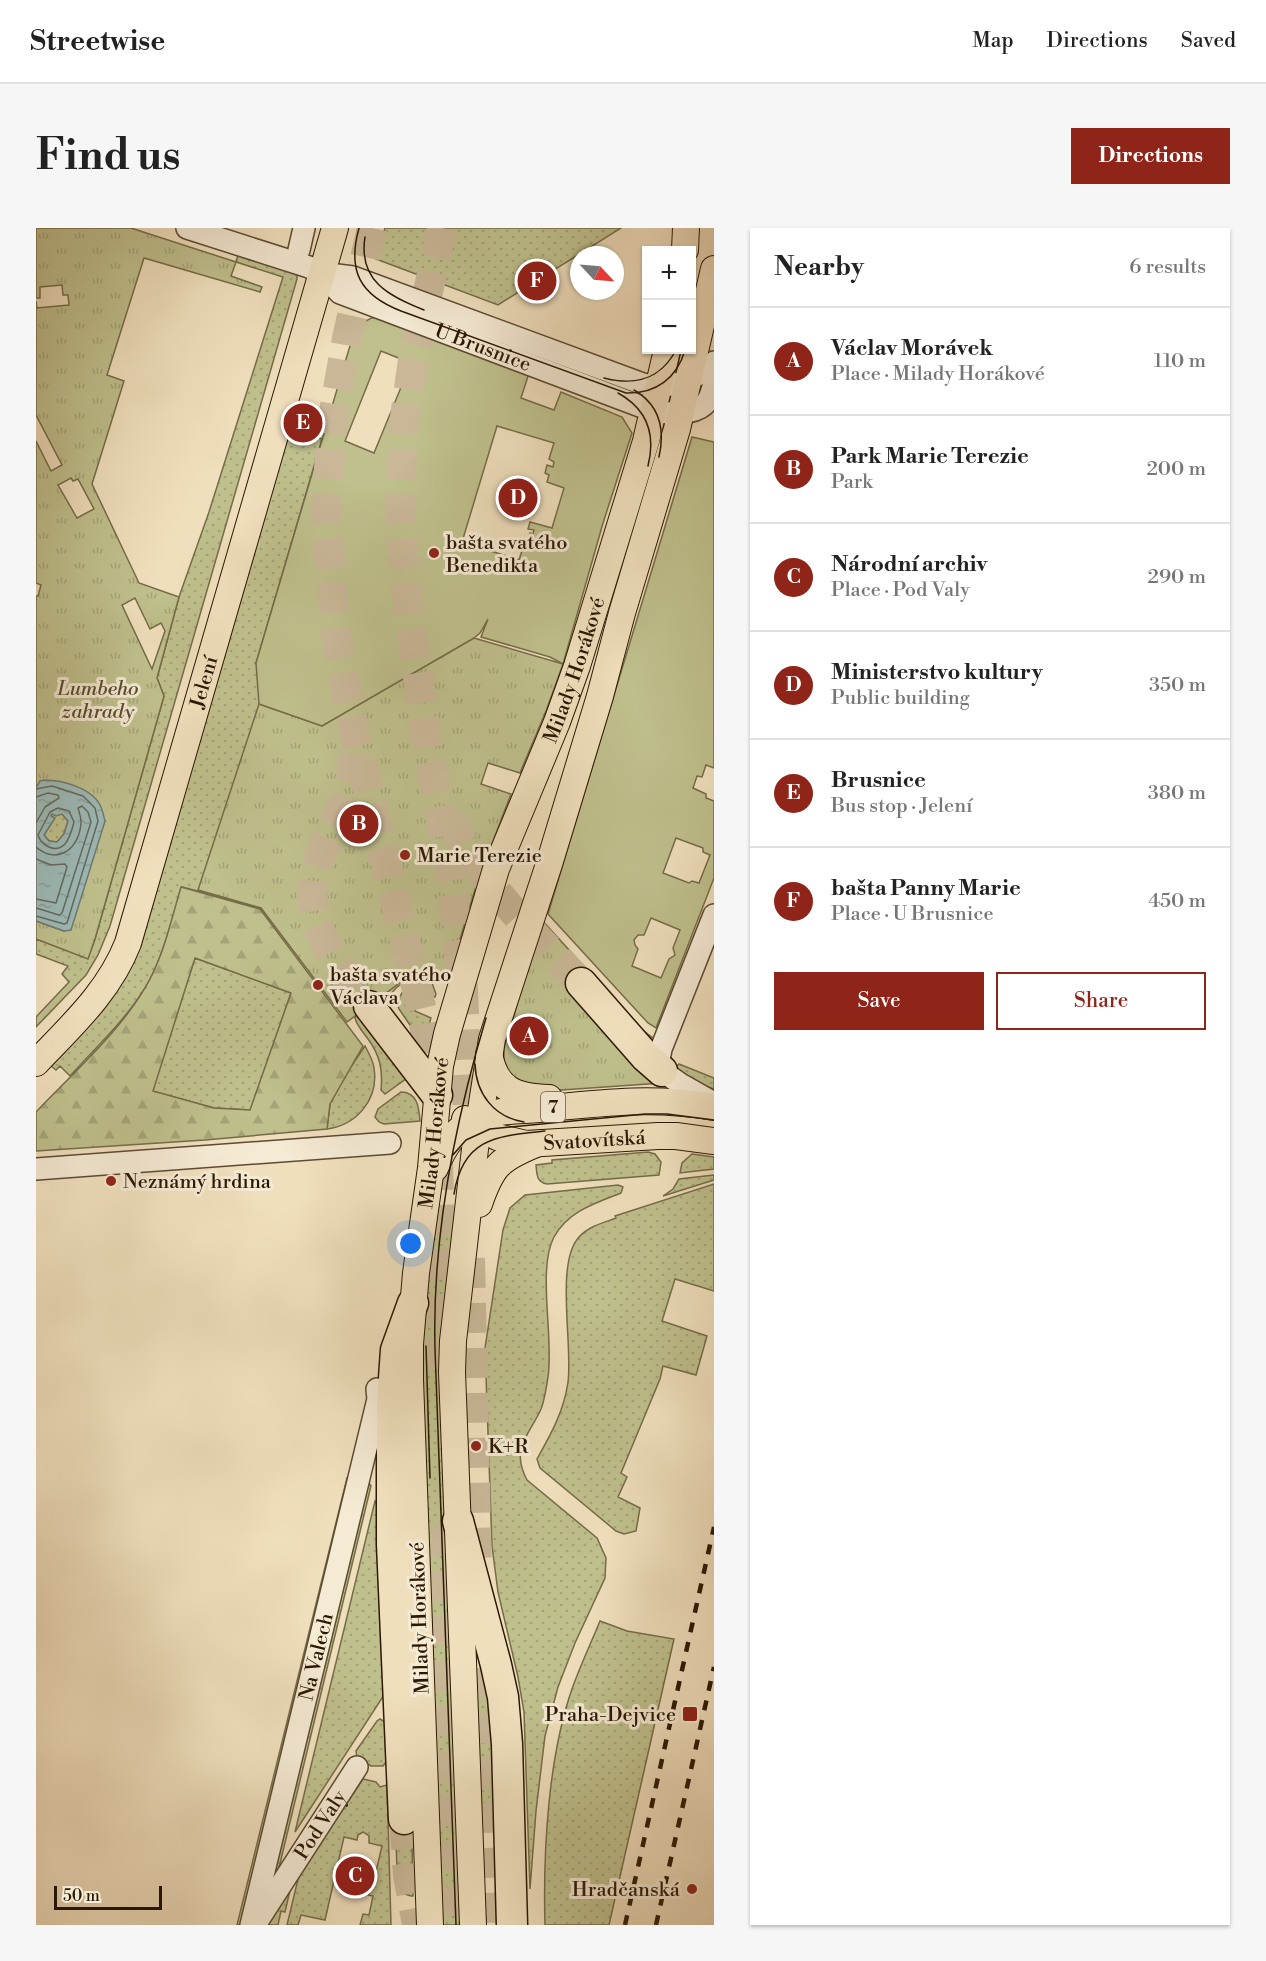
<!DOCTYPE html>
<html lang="en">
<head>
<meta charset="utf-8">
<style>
	body { margin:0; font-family:"Libre Bodoni",serif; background:#f6f6f6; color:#222 }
	.controls { position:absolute; right:18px; top:18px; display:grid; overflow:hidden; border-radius:0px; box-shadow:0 2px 4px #0004 }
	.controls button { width:54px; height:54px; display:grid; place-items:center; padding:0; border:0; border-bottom:2px solid #e0e0e0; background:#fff; color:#222; font:30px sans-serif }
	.compass { position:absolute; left:534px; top:18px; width:54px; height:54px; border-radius:50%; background:#fff; box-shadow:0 2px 4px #0004; rotate:116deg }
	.scale { position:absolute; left:18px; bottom:15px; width:108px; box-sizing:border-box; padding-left:6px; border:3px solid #2b1802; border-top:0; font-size:16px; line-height:21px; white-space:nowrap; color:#2b1802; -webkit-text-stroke:4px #f5ead4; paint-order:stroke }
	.you { position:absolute; left:375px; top:1016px; width:21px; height:21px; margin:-15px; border:4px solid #fff; border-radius:50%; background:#1a73e8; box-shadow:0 0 0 9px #1a73e833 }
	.badge { display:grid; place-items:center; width:39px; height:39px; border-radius:50%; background:#8f2418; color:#fff; font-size:20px; font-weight:700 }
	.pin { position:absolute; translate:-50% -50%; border:3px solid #fff; box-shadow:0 2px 6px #0006 }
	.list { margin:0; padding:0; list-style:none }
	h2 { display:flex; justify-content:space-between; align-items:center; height:78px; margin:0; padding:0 24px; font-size:26px }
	h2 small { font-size:20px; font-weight:400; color:#767676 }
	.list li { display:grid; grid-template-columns:39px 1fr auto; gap:18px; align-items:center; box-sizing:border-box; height:108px; padding:0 24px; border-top:2px solid #e0e0e0 }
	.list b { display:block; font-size:22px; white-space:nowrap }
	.list p { margin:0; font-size:20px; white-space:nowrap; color:#767676 }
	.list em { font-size:20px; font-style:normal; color:#767676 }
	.actions { display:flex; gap:12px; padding:18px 24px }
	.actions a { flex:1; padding:14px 0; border:2px solid #8f2418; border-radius:0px; text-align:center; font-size:21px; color:#8f2418 }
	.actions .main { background:#8f2418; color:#fff }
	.map { position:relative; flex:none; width:678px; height:1697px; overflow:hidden; border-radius:0px }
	header { display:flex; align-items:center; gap:36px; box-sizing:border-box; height:84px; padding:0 30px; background:#fff; border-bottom:2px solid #e0e0e0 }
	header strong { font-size:28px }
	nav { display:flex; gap:33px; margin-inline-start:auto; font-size:21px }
	.intro { display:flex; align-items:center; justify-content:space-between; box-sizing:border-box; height:144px; padding:0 36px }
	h1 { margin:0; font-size:42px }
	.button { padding:15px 27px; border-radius:0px; background:#8f2418; color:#fff; font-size:21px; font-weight:700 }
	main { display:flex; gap:36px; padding:0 36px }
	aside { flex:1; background:#fff; border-radius:0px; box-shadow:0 2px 4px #0004 }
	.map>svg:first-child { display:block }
	.grass { fill:url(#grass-dots); stroke:#756c48; stroke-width:1.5 }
	.forest { fill:url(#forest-firs); stroke:#756c48; stroke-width:1.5; fill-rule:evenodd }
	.park { fill:url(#park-tufts); stroke:#756c48; stroke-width:1.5; fill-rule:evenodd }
	.garden { fill:#bfc08d; stroke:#756c48; stroke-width:1.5; fill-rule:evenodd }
	.water { fill:url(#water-ripples); stroke:#6f7a70; stroke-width:1.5; fill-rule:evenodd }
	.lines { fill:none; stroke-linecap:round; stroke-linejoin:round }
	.shore { stroke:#646a5e; stroke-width:1.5 }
	.highway-tunnel { stroke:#c9b798; stroke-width:30; stroke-dasharray:30 15; stroke-linecap:butt }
	.minor-casing { stroke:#5c4a31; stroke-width:24 }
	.major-casing { stroke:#2b1802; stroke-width:28 }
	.highway-casing { stroke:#2b1802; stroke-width:33 }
	.minor { stroke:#f5ead4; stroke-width:21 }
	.major { stroke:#f0dfbd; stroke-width:26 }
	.highway { stroke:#f0dfbd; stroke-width:30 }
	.tram { stroke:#2b1802; stroke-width:1.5 }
	.rail { stroke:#2b1802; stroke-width:4.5; stroke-dasharray:10 10; stroke-linecap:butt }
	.poi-dot { fill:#8f2418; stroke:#f5ead4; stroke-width:2 }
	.labels { text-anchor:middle; stroke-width:6; stroke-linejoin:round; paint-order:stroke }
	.shield { fill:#f5ead4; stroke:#685741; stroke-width:1.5 }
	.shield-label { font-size:18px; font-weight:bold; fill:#2b1802 }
	.street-label { font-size:20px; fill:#2b1802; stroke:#f5ead4 }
	.poi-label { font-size:20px; fill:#2b1802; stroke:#f5ead4; text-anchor:start }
	.park-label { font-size:20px; font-style:italic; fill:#574a2c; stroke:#f5ead4 }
</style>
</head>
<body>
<header>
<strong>Streetwise</strong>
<nav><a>Map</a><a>Directions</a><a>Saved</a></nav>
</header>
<div class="intro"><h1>Find us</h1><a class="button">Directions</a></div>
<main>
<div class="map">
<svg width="678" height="1697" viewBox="0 0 678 1697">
	<defs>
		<pattern id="grass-dots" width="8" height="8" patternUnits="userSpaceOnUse" patternTransform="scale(1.5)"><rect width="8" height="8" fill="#bfc08d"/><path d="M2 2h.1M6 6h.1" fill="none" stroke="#a4a478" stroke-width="1.8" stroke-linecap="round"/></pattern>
		<pattern id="forest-firs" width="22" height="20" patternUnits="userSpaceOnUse" patternTransform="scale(1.5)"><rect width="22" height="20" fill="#bfc08d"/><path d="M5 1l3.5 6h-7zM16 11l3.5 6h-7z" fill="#a4a478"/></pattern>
		<pattern id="park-tufts" width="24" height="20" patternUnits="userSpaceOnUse" patternTransform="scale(1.5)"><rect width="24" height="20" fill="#bfc08d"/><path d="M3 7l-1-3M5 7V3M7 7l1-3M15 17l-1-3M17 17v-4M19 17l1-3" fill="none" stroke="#a4a478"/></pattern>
		<pattern id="water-ripples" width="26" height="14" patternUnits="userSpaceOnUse" patternTransform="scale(1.5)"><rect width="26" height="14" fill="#9cbbb9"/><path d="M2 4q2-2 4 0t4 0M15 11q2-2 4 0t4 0" fill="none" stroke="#87a09d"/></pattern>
	</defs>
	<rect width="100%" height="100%" fill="#f0dfbd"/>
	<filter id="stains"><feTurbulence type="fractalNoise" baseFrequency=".00333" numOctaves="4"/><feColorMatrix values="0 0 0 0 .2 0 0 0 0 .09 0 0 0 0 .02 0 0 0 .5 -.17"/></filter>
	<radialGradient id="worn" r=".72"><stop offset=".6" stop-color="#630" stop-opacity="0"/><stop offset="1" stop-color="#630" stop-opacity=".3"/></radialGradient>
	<path class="grass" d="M349 0H585L462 77 340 31Z
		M202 27 257 44 261 48V51L74 698 62 727 50 747 0 799V789L33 754 26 746 32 738 0 726V711L52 730 59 711 128 468 121 450 143 369 173 284 247 49 200 34Z
		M252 201 261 203 260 210 273 213 275 207 286 211 220 435 343 466 256 720 225 680 146 659C136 689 129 723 114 751 94 788 62 817 34 848L24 838 20 842 13 836 63 783Z
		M16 585 26 586 32 593 28 606 21 614 13 613 8 607 18 590 15 588Z
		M341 723 419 727 415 741C395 746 350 750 353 779L346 769 322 787 371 850 349 866 345 862C347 842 344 827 332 811 327 804 321 798 319 790Z
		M159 730 255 765 215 882 178 880 116 863Z
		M396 755 400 766 399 769 386 766C378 769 376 775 379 783L395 790 387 816 363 781 361 773 368 762Z
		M329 818C333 825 337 832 338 840 343 871 321 897 291 901L294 876 308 849Z
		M643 836 678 850V861L657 853 637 842Z
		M365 864C381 864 383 879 384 893L348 896 343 894 339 889 342 881Z
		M612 924 619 926 625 934 623 947 511 956C500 954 501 946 500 937L516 935V932Z
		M656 926 678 929V941L644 945 646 935Z
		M678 947V952L627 968 637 961 643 951Z
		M678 956V1063L639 1051 626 1093 671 1108 660 1147 627 1138 624 1151 585 1245 591 1249 582 1269 604 1280 600 1303 588 1306 580 1303 504 1240 501 1231C515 1206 528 1183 532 1154 537 1117 519 1035 543 1009 553 998 567 995 580 990L579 988Z
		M582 957 587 959 585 965C560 975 532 983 518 1009 501 1041 518 1110 512 1149 510 1160 509 1171 505 1181 493 1208 474 1220 491 1252L561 1310 570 1330 569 1350 539 1415 522 1459 509 1508 500 1583 494 1661 488 1484 482 1449 462 1364 456 1318 449 1120 467 1002 474 980 489 967Z
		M395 988 424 992 428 1697H402L383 1151Z
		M311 1250 316 1251 208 1697H201Z
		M328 1254 333 1255 335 1258 241 1648H238Z
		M339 1273 341 1276 348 1467 259 1604Z
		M564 1393 591 1403 638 1411 573 1697H509C507 1624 512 1530 536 1461 544 1438 555 1415 564 1393Z
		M455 1465 462 1583H443L439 1466Z
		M344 1491 349 1494 350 1534 347 1538H335L321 1529 320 1523 341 1493Z
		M327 1551 340 1554 344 1559 351 1557 355 1697H324L327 1686 333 1687 337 1668 332 1667 335 1652H338L346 1618 333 1615V1608L327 1604 322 1607 321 1612 308 1609 289 1692 265 1687 262 1697H251L263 1647Z
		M359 1590 376 1591 380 1607 376 1613 377 1668H375L362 1664Z
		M255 1658 249 1684 245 1683 242 1697H229Z"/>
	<path class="forest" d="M145 659 224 681 327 818 294 876 291 901 169 912 0 923V884C37 845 90 798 114 751 129 722 136 689 145 659ZM159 730 255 765 214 882 178 880 117 863Z"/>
	<path class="park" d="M0 0H95L200 34 195 48 226 59 224 64 108 30 71 147 88 153 56 256 103 355 143 369 121 450 128 468 59 711 52 731 0 711V693L28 703 69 593 0 560V368H2L5 357 0 355V213L15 243 26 237 0 187V73L1 80 33 77 32 67H27L26 57 4 59V70H0ZM35 250 37 253 42 251 58 281 41 290 22 257ZM99 370 114 401 125 395 129 403 116 441 86 377Z
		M438 410 527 436 510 483 484 545 452 535 445 556 475 566 441 655 415 741 365 754 311 794 225 680 162 662 223 476 286 498Z
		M504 690 605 801 621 813 626 855 511 863 490 860 472 846 468 833V820L481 777 479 771Z"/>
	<path class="garden" d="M339 89 493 145 485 170 518 182 525 164 586 189 596 205 567 295 527 436 514 429 445 409 452 391 444 405 438 410 286 498 223 476 220 435 313 121C319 106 323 93 339 89ZM345 123 375 135 338 225 309 213ZM461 198 518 215 513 231 518 234 517 239 511 237 509 245 513 247 511 254 528 260 516 300 494 294 492 301 498 302 497 306 494 305 492 311 495 312 493 317 488 316 483 332 426 314Z
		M656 209 678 214V540L670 537 666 549 661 548 657 560 670 566V570L678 573V650L620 800 612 795 512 686ZM640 610 667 620V624L674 627 663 655 656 653 653 655 627 645ZM615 690 644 702 637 720 639 727 633 731 625 750 596 738 602 721 599 717 598 712 602 707H608Z"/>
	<path class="water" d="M8 552C26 552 57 560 65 579 67 584 68 589 69 593L35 702 28 703 0 693V560L4 553ZM16 586 20 588 26 586 32 593 28 606 21 614 13 613 8 607 19 590 15 588Z"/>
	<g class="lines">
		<path class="shore" d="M0 561 16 558 47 568 59 580 62 593 31 695 28 696 0 688
			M0 569 12 565 22 567 23 570 9 579 0 595
			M22 580 33 583 38 594C36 602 34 610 29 616 19 626 5 617 2 607L14 584Z
			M0 619C22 638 44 620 45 594 45 589 43 584 42 580L46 578 52 584 55 594 26 685 23 687 0 680
			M0 631 15 637 29 636 31 639 20 675 0 671"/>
		<path class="highway-tunnel" d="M336 0 311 110 297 189 290 278 299 402 318 504 387 787 398 870
			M406 0 377 132 367 203 364 272 366 316 373 386 394 534 414 640 427 761 433 919
			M318 525C315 567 303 584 287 621 258 687 295 728 333 778
			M414 589C443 655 496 703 545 755
			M402 932 407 1139
			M434 1030 441 1344
			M410 1298 412 1433 424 1697
			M443 1395 451 1697
			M368 1591 372 1647 381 1697"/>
		<g class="minor-casing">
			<g id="minor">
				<path id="s1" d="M151 0 273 39 285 45 304 65 617 183C630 186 657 187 668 177 674 172 676 163 678 155"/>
				<path d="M263 22 268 0"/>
				<path d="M285 45 317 49 607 156C634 162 658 153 678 134"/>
				<path d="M678 687 625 821 623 832 626 843 646 857 678 875"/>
				<path d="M0 941 354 915"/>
				<path id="s2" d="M221 1694 321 1539"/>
				<path id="s3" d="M215 1697 342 1171 341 1161"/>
			</g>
		</g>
		<g class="major-casing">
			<g id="major">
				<path d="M649 22 650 0"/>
				<path d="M453 826C460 862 479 869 513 870"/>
				<path id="s4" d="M0 835C35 798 73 764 92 715L299 0"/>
				<path id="s5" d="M429 891 461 909 490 916 622 908H640L678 913"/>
				<path d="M399 940C407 920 419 901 439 891 458 882 482 883 503 881 563 875 617 868 678 879"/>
				<path d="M443 976C456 938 463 931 500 916"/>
				<path id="s6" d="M394 1697 374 1152V1116L380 1045 395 940 404 838 411 806 460 641 521 494 541 438 610 213 631 122"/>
				<path d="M437 1697 416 1144 417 1113 439 921 456 811 514 633 564 468 586 385 641 201 678 41"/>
			</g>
		</g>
		<g class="highway-casing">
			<path id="highway" d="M545 755 610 829 626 843
				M333 778 401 867
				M422 1293 460 1437 467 1469 471 1516 476 1697
				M368 1591 356 1316V1179L360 1122 377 1075"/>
		</g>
		<use href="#minor" class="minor"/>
		<use href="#major" class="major"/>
		<use href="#highway" class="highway"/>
		<path class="tram" d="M323 0C311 43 324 67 365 83L590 165C620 166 641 150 649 122
			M329 9C322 53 353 68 388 82
			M568 150C599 158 624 152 640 122
			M598 162C624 177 629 202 623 229
			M582 165C611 181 620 206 612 238
			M439 836C440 866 458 889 488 894
			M416 928 430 912 454 901 609 886H631L678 892
			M418 966C427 909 462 908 509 903
			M390 1118 394 1250
			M420 1697 399 1121C396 1008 418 897 450 790"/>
		<path class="rail" d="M589 1697 678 1299
			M620 1697 678 1439"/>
	</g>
	<g class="poi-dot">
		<circle cx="398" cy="325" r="6"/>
		<circle cx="369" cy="627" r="6"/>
		<circle cx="282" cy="757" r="6"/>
		<circle cx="75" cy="953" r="6"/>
		<circle cx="440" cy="1218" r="6"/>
		<rect x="646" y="1478" width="16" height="16" rx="3"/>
		<circle cx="656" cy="1661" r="6"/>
	</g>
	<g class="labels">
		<rect class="shield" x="505" y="864" width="24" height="30" rx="4.5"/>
		<g class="shield-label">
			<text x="517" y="885">7</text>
		</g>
		<g class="street-label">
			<text dy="7" stroke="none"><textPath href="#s1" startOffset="322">U Brusnice</textPath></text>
			<text dy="7" stroke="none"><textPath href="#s6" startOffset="1280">Milady Horákové</textPath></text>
			<text dy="7" stroke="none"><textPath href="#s4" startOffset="424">Jelení</textPath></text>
			<text dy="7" stroke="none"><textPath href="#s6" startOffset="794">Milady Horákové</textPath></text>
			<text dy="7" stroke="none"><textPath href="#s5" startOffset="135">Svatovítská</textPath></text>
			<text transform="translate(383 1390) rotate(-92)" y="7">Milady Horákové</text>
			<text dy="7" stroke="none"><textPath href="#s3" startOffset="276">Na Valech</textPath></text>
			<text dy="7" stroke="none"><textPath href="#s2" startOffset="116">Pod Valy</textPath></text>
		</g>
		<g class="poi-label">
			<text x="410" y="321">bašta svatého<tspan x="410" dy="23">Benedikta</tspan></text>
			<text x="381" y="634">Marie Terezie</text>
			<text x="294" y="753">bašta svatého<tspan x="294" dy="23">Václava</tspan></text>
			<text x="87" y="960">Neznámý hrdina</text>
			<text x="452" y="1225">K+R</text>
			<text x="640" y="1493" text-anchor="end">Praha-Dejvice</text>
			<text x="644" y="1668" text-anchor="end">Hradčanská</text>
		</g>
		<g class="park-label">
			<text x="62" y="467">Lumbeho<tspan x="62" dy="23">zahrady</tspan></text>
		</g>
	</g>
	<rect width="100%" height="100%" filter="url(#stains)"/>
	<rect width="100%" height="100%" fill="url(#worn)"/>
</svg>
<div class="controls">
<button>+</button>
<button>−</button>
</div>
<svg class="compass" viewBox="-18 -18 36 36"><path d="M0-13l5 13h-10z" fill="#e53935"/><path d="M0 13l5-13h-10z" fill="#767676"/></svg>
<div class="scale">50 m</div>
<div class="you"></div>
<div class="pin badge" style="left:493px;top:808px">A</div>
<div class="pin badge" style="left:323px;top:596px">B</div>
<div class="pin badge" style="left:319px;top:1648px">C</div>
<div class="pin badge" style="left:482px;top:270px">D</div>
<div class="pin badge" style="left:267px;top:195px">E</div>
<div class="pin badge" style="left:501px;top:53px">F</div>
</div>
<aside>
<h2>Nearby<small>6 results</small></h2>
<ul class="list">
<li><span class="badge">A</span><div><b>Václav Morávek</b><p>Place · Milady Horákové</p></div><em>110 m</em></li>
<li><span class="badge">B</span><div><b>Park Marie Terezie</b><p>Park</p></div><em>200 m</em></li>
<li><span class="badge">C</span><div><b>Národní archiv</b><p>Place · Pod Valy</p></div><em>290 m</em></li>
<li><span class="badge">D</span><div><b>Ministerstvo kultury</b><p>Public building</p></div><em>350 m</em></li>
<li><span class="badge">E</span><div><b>Brusnice</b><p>Bus stop · Jelení</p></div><em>380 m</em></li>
<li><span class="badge">F</span><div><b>bašta Panny Marie</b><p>Place · U Brusnice</p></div><em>450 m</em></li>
</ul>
<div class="actions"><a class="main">Save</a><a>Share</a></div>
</aside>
</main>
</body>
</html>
